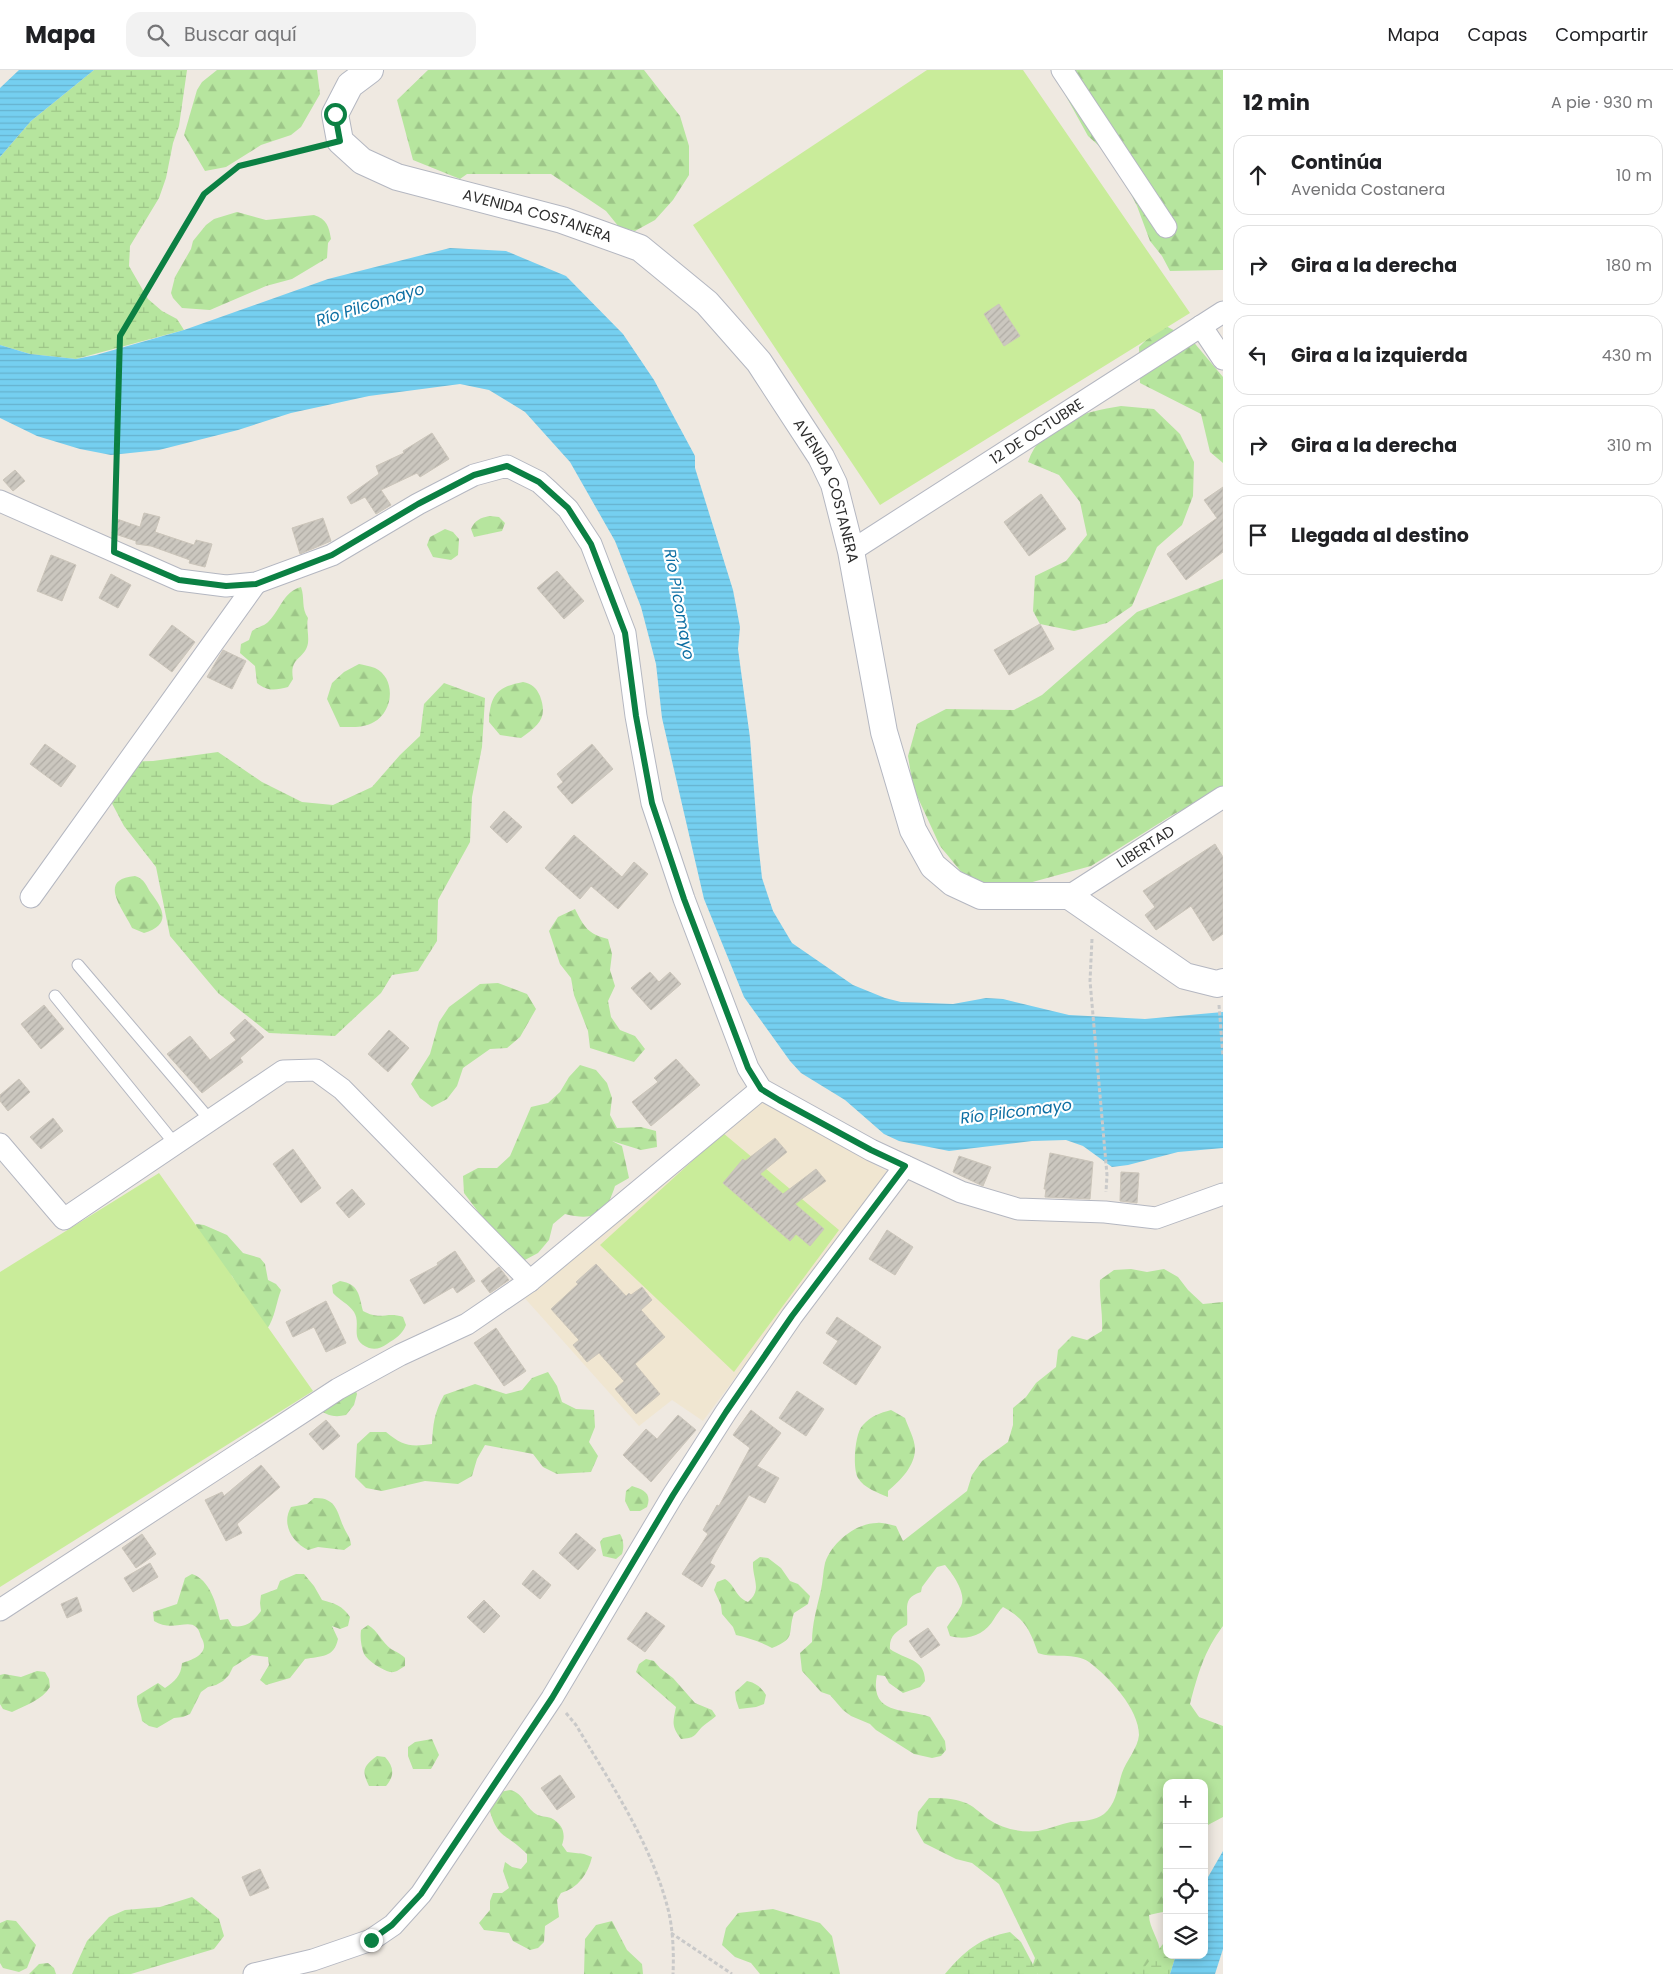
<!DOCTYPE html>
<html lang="es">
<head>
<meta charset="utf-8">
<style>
	body { margin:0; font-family:Poppins,sans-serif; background:#f2f2f2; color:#202124 }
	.controls { position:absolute; right:15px; bottom:15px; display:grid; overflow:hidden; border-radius:10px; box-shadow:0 2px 12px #0003 }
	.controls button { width:45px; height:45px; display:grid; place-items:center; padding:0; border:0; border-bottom:1px solid #e0e0e0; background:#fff; color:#202124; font:25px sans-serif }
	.stop { position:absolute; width:15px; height:15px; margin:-11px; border:4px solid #0b8043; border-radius:50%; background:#fff }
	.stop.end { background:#0b8043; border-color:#fff; box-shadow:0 1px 5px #0008 }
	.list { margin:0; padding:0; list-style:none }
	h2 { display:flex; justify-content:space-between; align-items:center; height:65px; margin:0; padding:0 20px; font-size:21px }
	h2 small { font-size:16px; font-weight:400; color:#757577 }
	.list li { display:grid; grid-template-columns:32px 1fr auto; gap:15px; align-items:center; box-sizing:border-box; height:80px; margin:0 10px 10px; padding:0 10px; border:1px solid #e0e0e0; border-radius:15px }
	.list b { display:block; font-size:19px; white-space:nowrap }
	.list p { margin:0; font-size:16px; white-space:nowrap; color:#757577 }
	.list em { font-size:16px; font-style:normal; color:#757577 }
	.icon { flex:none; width:28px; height:28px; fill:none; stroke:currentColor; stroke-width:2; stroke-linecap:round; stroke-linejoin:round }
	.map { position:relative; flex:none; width:1223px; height:1904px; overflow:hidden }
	header { display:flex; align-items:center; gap:30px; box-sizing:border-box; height:70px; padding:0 25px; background:#fff; border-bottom:1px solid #e0e0e0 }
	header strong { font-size:24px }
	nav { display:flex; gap:28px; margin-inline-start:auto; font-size:18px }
	.search { width:350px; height:45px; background:#f2f2f2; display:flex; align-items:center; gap:12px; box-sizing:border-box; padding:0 18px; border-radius:15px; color:#757577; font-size:19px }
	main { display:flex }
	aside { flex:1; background:#fff }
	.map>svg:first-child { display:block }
	.education { fill:#f0e6d1 }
	.forest { fill:url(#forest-firs) }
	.wetland { fill:url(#wetland-marsh) }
	.pitch { fill:#c9ec9a }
	.water { fill:url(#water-rules) }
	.building { fill:url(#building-hatch); stroke:#cbc5ba }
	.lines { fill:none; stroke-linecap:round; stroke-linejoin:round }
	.service-casing { stroke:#b4b7c1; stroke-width:13 }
	.minor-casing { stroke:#b4b7c1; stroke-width:23 }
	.tertiary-casing { stroke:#b4b7c1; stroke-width:28 }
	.path { stroke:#c9c9c9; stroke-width:3; stroke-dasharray:4 2.5; stroke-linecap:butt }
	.service { stroke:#fff; stroke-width:11 }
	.minor { stroke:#fff; stroke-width:21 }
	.tertiary { stroke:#fff; stroke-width:26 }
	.route { stroke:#0b8043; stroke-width:6 }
	.labels { text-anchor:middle; stroke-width:4.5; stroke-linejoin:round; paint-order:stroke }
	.street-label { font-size:15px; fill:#2e2e2e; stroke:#fff }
	.water-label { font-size:16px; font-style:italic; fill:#0d6fa3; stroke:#fff }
</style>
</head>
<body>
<header>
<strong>Mapa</strong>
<div class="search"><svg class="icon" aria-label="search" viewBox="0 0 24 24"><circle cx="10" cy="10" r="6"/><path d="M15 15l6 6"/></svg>Buscar aquí</div>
<nav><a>Mapa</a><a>Capas</a><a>Compartir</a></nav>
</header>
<main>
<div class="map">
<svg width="1223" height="1904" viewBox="0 0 1223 1904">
	<defs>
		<pattern id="forest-firs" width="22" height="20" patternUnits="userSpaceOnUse" patternTransform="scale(1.25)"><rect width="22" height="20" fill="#b6e59e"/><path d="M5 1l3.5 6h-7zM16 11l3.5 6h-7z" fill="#9dc588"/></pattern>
		<pattern id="wetland-marsh" width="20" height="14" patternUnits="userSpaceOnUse" patternTransform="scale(1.25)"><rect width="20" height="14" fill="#b6e59e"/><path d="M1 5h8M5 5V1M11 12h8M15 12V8" fill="none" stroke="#9dc588"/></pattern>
		<pattern id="water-rules" width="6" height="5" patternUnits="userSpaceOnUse" patternTransform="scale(1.25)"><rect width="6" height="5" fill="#75cff0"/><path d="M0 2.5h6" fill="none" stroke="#66b2ce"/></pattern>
		<pattern id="building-hatch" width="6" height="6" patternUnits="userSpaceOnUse" patternTransform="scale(1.25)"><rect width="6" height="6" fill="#cbc7bf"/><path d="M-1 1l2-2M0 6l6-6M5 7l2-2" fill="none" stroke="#afaba4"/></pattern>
	</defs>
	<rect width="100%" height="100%" fill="#efe9e1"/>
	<path class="education" d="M759 1029 888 1102 703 1351 672 1330 639 1356 522 1225Z"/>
	<path class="forest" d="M217 0H317L320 24 301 57 291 65 261 75 226 97 205 101 184 65 197 20 202 12Z
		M428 0H644L680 46 689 76V105L673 130 655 150 635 161 619 157 606 141 551 104H467L460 109 413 90 397 30Z
		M1055 0H1223V200L1170 201 1162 186 1150 171 1137 136 1117 96 1098 75 1088 66 1067 28Z
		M237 142 266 150 314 145C327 149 329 157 331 169L328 173 327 188 292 209 266 216 210 240 182 238 173 228 171 223 175 207 191 179 193 171 206 155 214 149Z
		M1162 254 1191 269 1223 307V393L1210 382 1201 344 1140 313 1139 277Z
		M1121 336 1154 339 1180 364 1194 392 1193 426 1182 455 1157 477 1132 536 1107 553 1074 561 1040 554 1033 541 1035 506 1066 491 1087 465 1080 432 1059 405 1028 392C1042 352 1083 342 1121 336Z
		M490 446 499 447 505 453 502 461 474 467 471 459C475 450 480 448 490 446Z
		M445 459 453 462 459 469 458 485 451 490 433 487 427 475 430 467Z
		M1223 509V721L1174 744 1091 796 981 826 940 776 913 717 908 686 917 654 946 639 1014 640 1042 625 1137 542Z
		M301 517C305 528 301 538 308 548 306 556 309 564 308 573 305 590 289 586 293 609L288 617C276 620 268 622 257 613L255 596 240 583 241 574 249 570 252 561C257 557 265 556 269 551 281 539 283 522 301 517Z
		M359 594C364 595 370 596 375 598 396 608 394 641 374 652 364 658 352 657 340 657L327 629 332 613 344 602Z
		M523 612C532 614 536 617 540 626 548 648 539 655 521 668L500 665 489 652C490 625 497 617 523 612Z
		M135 806C145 809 146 816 151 823 165 841 170 855 144 863L132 858C124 840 96 809 135 806Z
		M575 839C584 857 588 864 608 869L612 884 610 900 615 916 608 931 611 947 620 960 635 966 645 979 634 992 590 978 588 961 574 925 571 908 560 894 549 861 558 847Z
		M498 913 527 924 536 939 520 967 507 978 490 979 463 998 457 1016 447 1029 432 1037 420 1028 411 1014 430 984 439 952 449 937 480 914Z
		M580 995 596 1000 607 1013 612 1028 610 1045 617 1058 641 1057 656 1061 657 1077 641 1080 612 1071 622 1076 629 1108 615 1116C606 1145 594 1151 565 1144L553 1154 549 1170 538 1183 523 1191 485 1151 464 1123 463 1106 478 1098H497L510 1086 531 1037 548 1033 560 1022 569 1007Z
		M196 1154 204 1155 227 1165 243 1183 260 1188 265 1194 268 1210 276 1214 281 1220C276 1233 275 1248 267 1259L245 1230 232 1206 217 1198 193 1162Z
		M1131 1199 1147 1202 1164 1199 1178 1207 1188 1220 1203 1234 1223 1232V1556C1204 1581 1198 1604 1190 1634L1199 1647 1223 1656V1747L1206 1756 1204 1759V1713H1167V1841L1149 1845C1149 1859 1161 1871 1160 1885 1160 1891 1154 1899 1152 1904H1038L1032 1897 1035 1888 999 1814 972 1793 956 1789 924 1773 916 1759 918 1742 929 1728C940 1728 953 1728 963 1732 973 1735 980 1743 988 1749 1003 1759 1021 1763 1038 1761 1050 1759 1060 1754 1071 1752 1082 1751 1095 1751 1104 1744 1117 1733 1117 1718 1122 1703 1126 1691 1138 1678 1139 1665 1139 1639 1109 1607 1089 1592 1075 1582 1054 1589 1038 1583 1030 1560 1025 1549 1003 1537 999 1541 997 1544 994 1549 985 1565 967 1571 950 1566L947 1557C951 1550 957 1544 961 1536 967 1524 953 1504 945 1495L937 1497 922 1517 921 1522C901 1528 909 1540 907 1555 896 1562 889 1566 890 1579 905 1590 925 1588 925 1611L920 1617 903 1623 889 1613 885 1606 877 1605C869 1646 905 1638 930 1647L945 1671 946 1680 941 1686 932 1688 914 1684 876 1660 870 1654 851 1646 843 1640 830 1625 821 1622 802 1601 800 1583 812 1572C812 1554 817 1537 821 1520 823 1511 823 1501 825 1493 832 1472 856 1453 877 1453 883 1452 890 1455 896 1456L903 1471 967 1421 972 1405 982 1391 1008 1372 1013 1355V1338L1026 1327 1036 1313 1056 1297 1058 1280 1072 1266 1087 1270 1102 1261C1103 1243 1099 1227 1100 1210L1114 1200Z
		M340 1211C359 1214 359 1225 363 1241 381 1251 387 1241 403 1247L406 1255C402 1265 396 1268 387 1274 381 1278 376 1280 369 1278 348 1270 362 1255 354 1242 349 1234 339 1230 333 1223L332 1215Z
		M548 1302 557 1316 562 1332 576 1339 594 1340 595 1357 589 1372 598 1386 591 1402 557 1404 543 1397 533 1384 485 1375 477 1389 472 1406 458 1414 425 1411 382 1421 366 1418 355 1407 357 1374 370 1362H386C403 1376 410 1377 432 1374 433 1354 434 1343 444 1325L475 1314 506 1324 522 1320 532 1308Z
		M354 1316 357 1324 354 1335 346 1345C333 1348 325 1345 315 1336Z
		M891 1340 905 1348C908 1357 915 1369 915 1379 915 1396 900 1411 888 1421V1427C878 1423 864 1418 858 1408 852 1398 855 1362 863 1355 871 1346 880 1343 891 1340Z
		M632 1416C644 1420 652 1423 647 1437L640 1441H630L625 1431 626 1421Z
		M314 1428C338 1427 337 1444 345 1460 348 1466 350 1467 351 1475L344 1480 318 1477 308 1480C292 1472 281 1454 291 1437L307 1434Z
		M620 1464C624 1470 624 1478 622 1484L616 1489 603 1486 600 1472 603 1468Z
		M760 1487 768 1488 781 1498 790 1511 798 1514 810 1526 808 1534 794 1543C787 1564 797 1568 772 1578 761 1572 749 1568 736 1565L733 1557 722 1544 721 1535 714 1520 717 1512 725 1509C736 1516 735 1527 748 1532 763 1519 752 1509 753 1492Z
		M192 1504C210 1510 216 1533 220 1550L228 1549 232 1556C246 1558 253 1552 261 1541L260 1533 261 1525 277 1519 280 1511 296 1504H304L314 1516 322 1530C334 1533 343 1536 350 1547L348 1556 340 1559 332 1556 338 1569C334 1588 321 1586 305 1589L290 1608 266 1615 260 1610 269 1595 268 1587 252 1585 233 1597 229 1605 223 1611 216 1615 208 1617 201 1622 190 1644 183 1647 174 1648 157 1658 149 1656 142 1651C141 1641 136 1635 137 1626L158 1613 165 1618C175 1611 181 1606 182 1593 194 1589 211 1583 201 1567 200 1564 199 1559 196 1557 188 1549 171 1562 154 1551L153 1542 177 1534 185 1508Z
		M368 1555C378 1561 382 1572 391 1579 396 1582 400 1583 405 1588V1596C400 1599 396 1603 390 1602 382 1600 368 1591 364 1584 361 1576 360 1568 361 1560Z
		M646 1589 654 1591 660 1598 673 1608 695 1633 712 1640 716 1646C712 1650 706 1653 702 1657 694 1666 695 1668 681 1669 671 1656 673 1652 676 1637L636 1602 639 1594Z
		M37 1601 45 1602 49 1609 50 1617C42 1630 26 1635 12 1642L3 1639 0 1634V1605L4 1604 21 1607Z
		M747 1611C756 1613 761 1617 766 1625L764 1634 756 1637 739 1639 736 1630 735 1622Z
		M432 1669 439 1685 431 1699H413L408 1686V1677L415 1672Z
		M377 1686 385 1687C394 1697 395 1705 386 1716H369C362 1701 362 1697 377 1686Z
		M510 1720C525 1724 524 1736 536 1744 540 1747 546 1746 551 1748 563 1754 566 1764 562 1775L567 1782 584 1784 592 1787C588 1804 578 1818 561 1823L557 1830 559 1847 545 1856 544 1872 538 1878 530 1880 513 1871 509 1863 484 1860 479 1853 490 1840V1831L493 1823H502L509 1818 503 1801 505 1792 512 1797 521 1799 527 1792V1784C506 1762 498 1771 489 1738L500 1722Z
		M773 1839 820 1853 832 1866 840 1904H760L751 1893 735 1887 722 1875 726 1858 738 1843Z
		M7 1850 16 1851 36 1875 27 1898 19 1902 3 1898 0 1893V1853Z
		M612 1851 627 1880 642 1894 643 1904H584L585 1869 596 1855Z
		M48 1893 54 1898 56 1904H29L39 1894Z"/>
	<path class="wetland" d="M94 0H187L179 56 173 73 166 108 159 128 130 176 129 196 148 229 162 241 177 249 184 260 76 289 30 284 0 275V87L31 51Z
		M444 613 485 628 482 677 472 727 470 772 438 830 437 871 418 901 392 905 381 923 335 966 269 963 218 923 170 866 156 797 124 756 107 724 116 692 153 691 218 682 262 712 302 732 333 735 372 717 400 685 420 666 424 634Z
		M192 1827 219 1849 224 1866 214 1879 131 1904H72L87 1871 109 1847 125 1840 160 1837Z
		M1010 1862 1021 1872 1038 1904H945C965 1881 979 1868 1010 1862Z
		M1167 1869V1885H1176L1170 1904H1139Z"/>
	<path class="pitch" d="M927 0H1023L1190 243 880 435 693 155Z
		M723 1063 839 1160 734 1302 600 1175Z
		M159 1103 313 1321 0 1517V1202Z"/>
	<path class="water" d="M19 0H94L31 51 0 87V18Z
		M450 178 506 181 566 206 623 264 654 310 695 386V398L733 520 740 557 738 579 750 668 758 772 762 808 773 841 792 873 853 915 885 928 901 932 953 934 986 928 1003 929 1069 945 1145 949 1223 942V1078L1178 1082 1128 1095 1112 1097 1083 1076 1066 1070 1032 1071 949 1081 899 1071 884 1064 845 1030 801 1003 790 991 744 927 704 829 662 648 656 594 641 537 615 471 570 392 525 342 489 320 460 314 369 326 291 343 238 360 159 380 111 385 80 379 37 366 0 348V275L30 284 76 289 96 285 184 260 328 209Z
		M1223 1781V1879L1215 1904H1170L1176 1885H1204V1814Z"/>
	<path class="building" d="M999 234 1020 266 1004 276 984 244Z
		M432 363 449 389 420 407 417 403 381 420 391 435 376 444 365 427 351 434 347 427 379 404 376 396 404 383 403 381Z
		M15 400 25 411 13 421 3 410Z
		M1223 417V482L1186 510 1167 484 1217 448 1204 430Z
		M1041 424 1066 459 1029 486 1004 452Z
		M144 443 160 447 155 462 194 475 196 470 212 474 205 497 189 493 190 490 151 476 136 474V471L112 463 117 449 140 457Z
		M323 448 331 471 300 484 292 458Z
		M51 485 76 495 62 531 37 521Z
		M557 501 584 531 564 549 537 518Z
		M111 504 131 515 118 538 99 528Z
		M1040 554 1054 579 1009 605 994 580Z
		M172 555 195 572 172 602 149 585Z
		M223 580 246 591 232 619 207 607Z
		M45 674 76 696 61 717 30 694Z
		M592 674 613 699 572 734 557 717 563 712 557 704Z
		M504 741 522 757 507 773 490 757Z
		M574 765 622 807 634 792 648 804 618 839 591 816 580 829 545 798Z
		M1215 774 1223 787V864L1213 871 1191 836 1156 860 1145 845 1155 837 1143 821Z
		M650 902 659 912 670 902 681 914 651 940 631 918Z
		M44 935 64 959 41 979 21 954Z
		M245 949 264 967 240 988 243 992 202 1023 167 984 190 966 210 990 236 970 230 963Z
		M389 960 409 978 388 1002 368 984Z
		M676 989 700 1015 651 1056 632 1032 658 1012 654 1008Z
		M19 1009 30 1022 8 1041 0 1031V1025Z
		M53 1048 63 1061 41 1079 30 1067Z
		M775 1068 787 1082 760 1104 783 1124 816 1099 826 1111 795 1134 824 1159 810 1176 796 1164 790 1171 723 1113 743 1089 745 1091Z
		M293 1079 321 1118 301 1133 273 1094Z
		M1050 1083 1093 1092 1090 1129 1045 1127 1046 1119H1044Z
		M959 1086 991 1097 983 1116 953 1102Z
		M1121 1102 1139 1103 1137 1133 1120 1131Z
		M352 1119 365 1134 349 1148 336 1133Z
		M887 1160 913 1177 895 1205 869 1189Z
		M455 1181 475 1211 457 1223 453 1217 424 1234 410 1210 438 1195 437 1193Z
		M596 1194 626 1226 629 1223 631 1225 642 1217 652 1230 641 1240 665 1267 635 1294 660 1324 636 1344 615 1319 624 1311 599 1283 587 1292 573 1275 579 1270 551 1239 578 1214 576 1212Z
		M499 1197 509 1210 490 1223 481 1211Z
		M326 1231 346 1273 326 1282 314 1257 293 1267 286 1252Z
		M837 1247 881 1277 856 1315 823 1293 838 1271 826 1263Z
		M496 1258 526 1301 504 1316 474 1273Z
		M797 1321 824 1339 806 1366 779 1348Z
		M751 1340 781 1363 757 1396 779 1408 765 1433 749 1425 714 1485 710 1493 715 1496 702 1517 682 1504 708 1464 703 1460 717 1435 719 1436 750 1378 733 1365Z
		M678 1345 696 1360 651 1412 623 1385 646 1359 657 1369Z
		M326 1350 340 1366 323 1380 309 1364Z
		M261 1395 280 1417 237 1454 242 1463 226 1471 205 1430 222 1422 224 1426Z
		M576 1463 596 1480 578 1500 559 1483Z
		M142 1464 156 1484 136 1498 122 1478Z
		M150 1493 158 1507 133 1522 124 1508Z
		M533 1500 551 1515 540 1529 522 1514Z
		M77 1527 82 1541 67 1548 61 1534Z
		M484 1530 500 1546 484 1563 467 1547Z
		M646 1542 665 1556 645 1582 627 1569Z
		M928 1558 940 1575 921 1588 909 1571Z
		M560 1705 575 1727 557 1740 541 1718Z
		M260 1799 269 1818 250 1826 242 1807Z"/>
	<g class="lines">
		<g class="service-casing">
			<path id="service" d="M78 895 210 1050
				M55 926 175 1074"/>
		</g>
		<g class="minor-casing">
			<g id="minor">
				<path d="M1062 0 1166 157"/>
				<path d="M1201 256 1223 289"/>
				<path d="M0 431 179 510 226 516 256 513 332 485 418 434 474 405 507 396 539 412 549 421 568 439 591 474 625 563 636 646 652 733 684 829 748 998 761 1019 871 1080 961 1122 1018 1139 1105 1142 1156 1148 1223 1124"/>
				<path id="s1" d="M851 481 1223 242"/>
				<path id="s2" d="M1069 826 1223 727"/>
				<path d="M31 827 256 513"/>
				<path d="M0 1074 64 1149 283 1001 316 1000 342 1019 530 1211"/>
				<path d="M0 1540 338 1319 400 1285 467 1254 530 1211 761 1019"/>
				<path d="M254 1904 313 1890 371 1870 393 1855 421 1824 552 1628 673 1425 726 1342 792 1246 905 1096"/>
			</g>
		</g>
		<g class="tertiary-casing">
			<g id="tertiary">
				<path id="s3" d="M370 0 350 15 335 44 340 71 362 91 397 107 562 150 640 178 707 233 759 292 821 387 834 414 851 481 884 662 913 760 933 796 953 813 981 826H1069L1185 906 1217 914 1223 912"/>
			</g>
		</g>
		<path class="path" d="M115 461 120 266 204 124 239 96 318 77
			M1092 869 1090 911 1107 1105 1106 1122
			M1219 935 1223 986
			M566 1643 576 1655C611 1714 651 1773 668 1839 673 1859 674 1883 673 1904
			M671 1863 732 1904"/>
		<use href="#service" class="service"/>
		<use href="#minor" class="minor"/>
		<use href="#tertiary" class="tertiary"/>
	</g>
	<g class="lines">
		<path class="route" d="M335 44 340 71 239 96 204 124 120 266 114 482 179 510 226 516 256 514 332 485 418 434 474 405 507 396 539 412 549 421 568 438 591 474 625 563 636 646 652 733 684 829 748 998 761 1019 779 1030 871 1080 905 1096 792 1246 726 1342 673 1425 552 1628 421 1824 392 1855 371 1870"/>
	</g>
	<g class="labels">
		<g class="street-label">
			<text dy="5" stroke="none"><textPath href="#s3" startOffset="299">AVENIDA COSTANERA</textPath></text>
			<text dy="5" stroke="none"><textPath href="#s1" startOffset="221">12 DE OCTUBRE</textPath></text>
			<text dy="5" stroke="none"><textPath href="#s3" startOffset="719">AVENIDA COSTANERA</textPath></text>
			<text dy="5" stroke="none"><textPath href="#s2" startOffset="91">LIBERTAD</textPath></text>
		</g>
		<g class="water-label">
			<text transform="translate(370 234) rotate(-17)" y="6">Río Pilcomayo</text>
			<text transform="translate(680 534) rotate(80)" y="6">Río Pilcomayo</text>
			<text transform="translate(1016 1041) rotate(-7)" y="6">Río Pilcomayo</text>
		</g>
	</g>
</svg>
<div class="controls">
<button>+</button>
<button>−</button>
<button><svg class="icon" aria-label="locate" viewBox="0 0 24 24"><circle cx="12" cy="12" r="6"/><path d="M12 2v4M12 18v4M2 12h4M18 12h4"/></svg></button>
<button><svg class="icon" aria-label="layers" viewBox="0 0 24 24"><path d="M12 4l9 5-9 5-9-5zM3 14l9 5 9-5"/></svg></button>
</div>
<div class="stop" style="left:335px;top:44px"></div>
<div class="stop end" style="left:371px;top:1870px"></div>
</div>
<aside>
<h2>12 min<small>A pie · 930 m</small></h2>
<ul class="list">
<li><svg class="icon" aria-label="ahead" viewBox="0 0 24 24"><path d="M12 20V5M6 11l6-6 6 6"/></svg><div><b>Continúa</b><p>Avenida Costanera</p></div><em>10 m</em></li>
<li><svg class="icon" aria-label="right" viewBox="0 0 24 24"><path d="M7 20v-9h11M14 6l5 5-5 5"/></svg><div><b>Gira a la derecha</b></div><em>180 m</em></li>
<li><svg class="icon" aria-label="left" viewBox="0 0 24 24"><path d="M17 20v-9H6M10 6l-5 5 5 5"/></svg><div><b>Gira a la izquierda</b></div><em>430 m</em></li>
<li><svg class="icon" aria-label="right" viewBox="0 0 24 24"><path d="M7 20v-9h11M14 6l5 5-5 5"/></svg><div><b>Gira a la derecha</b></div><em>310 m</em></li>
<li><svg class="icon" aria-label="arrive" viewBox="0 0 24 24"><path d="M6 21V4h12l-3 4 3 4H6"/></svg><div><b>Llegada al destino</b></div></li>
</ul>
</aside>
</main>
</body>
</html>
